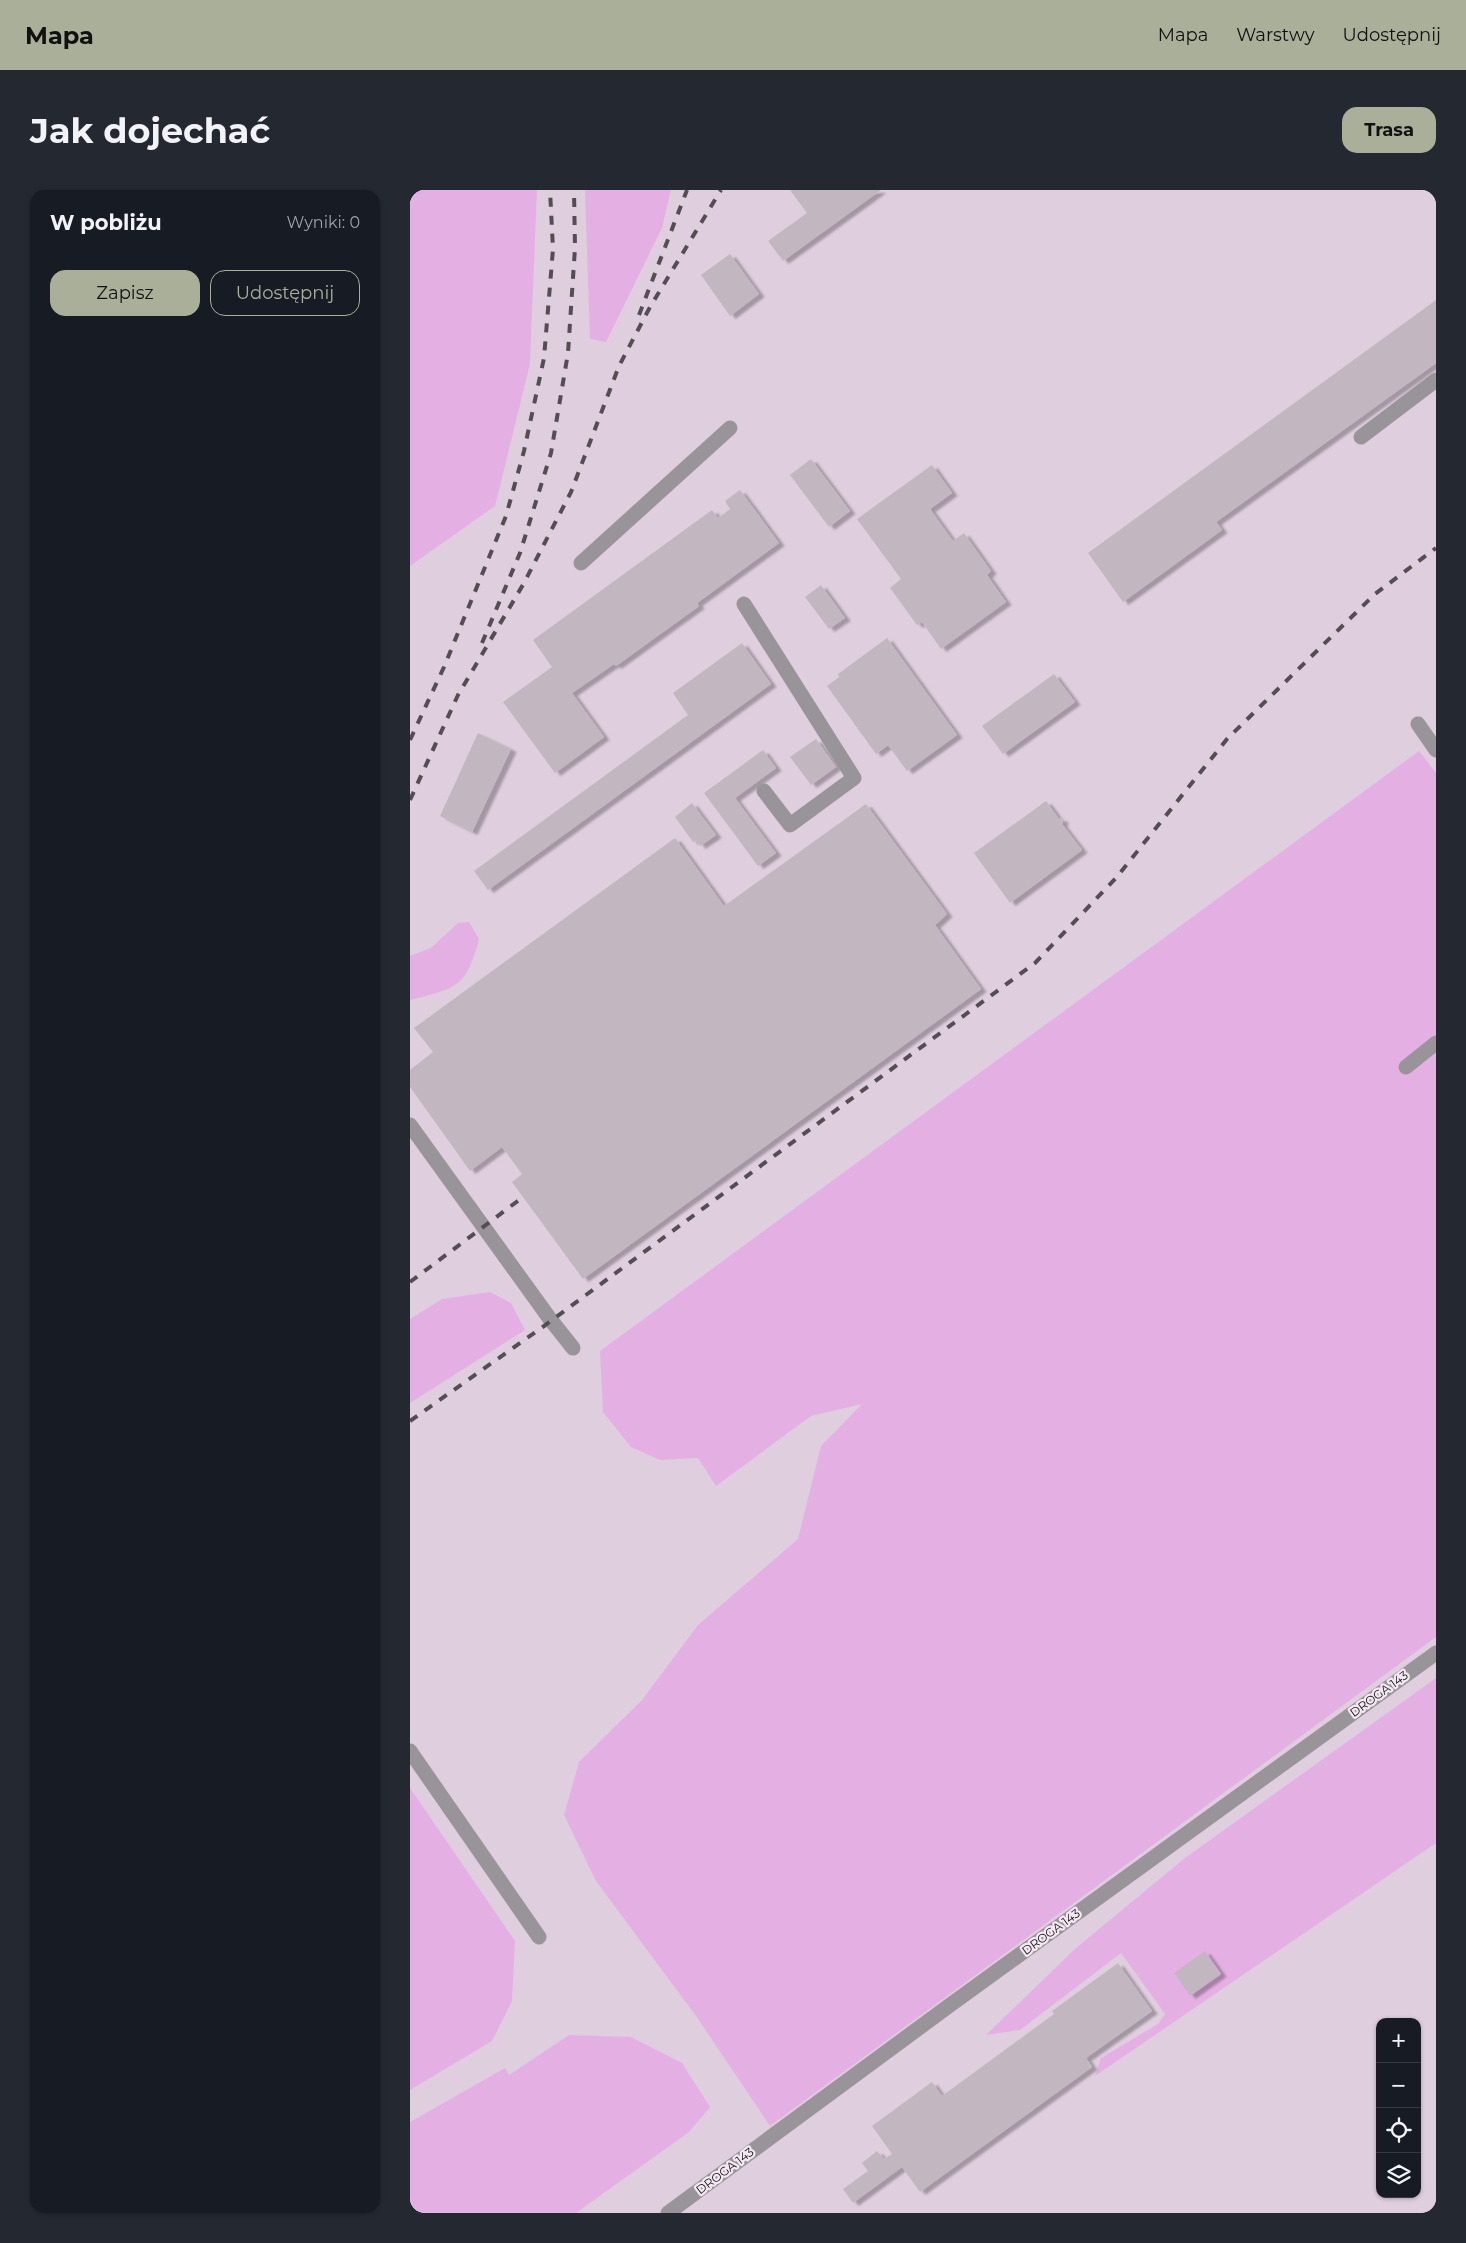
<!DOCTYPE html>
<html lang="pl">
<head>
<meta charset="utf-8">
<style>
	body { margin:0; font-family:Montserrat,sans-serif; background:#242831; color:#f1f3f6 }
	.controls { position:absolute; right:15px; bottom:15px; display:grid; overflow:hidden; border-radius:10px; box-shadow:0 1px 4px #0004 }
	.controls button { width:45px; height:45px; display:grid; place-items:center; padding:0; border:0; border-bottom:1px solid #363941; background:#171b24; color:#f1f3f6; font:25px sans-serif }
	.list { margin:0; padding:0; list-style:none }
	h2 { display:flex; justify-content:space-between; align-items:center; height:65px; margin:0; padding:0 20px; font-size:21px }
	h2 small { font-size:16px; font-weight:400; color:#9ea1a6 }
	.actions { display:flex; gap:10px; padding:15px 20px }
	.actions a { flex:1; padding:11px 0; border:1px solid #aaaf9a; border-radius:15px; text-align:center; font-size:18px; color:#aaaf9a }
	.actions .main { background:#aaaf9a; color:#111 }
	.icon { flex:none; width:28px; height:28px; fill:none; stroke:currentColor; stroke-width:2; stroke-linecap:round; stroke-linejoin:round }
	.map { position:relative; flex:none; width:1026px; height:2023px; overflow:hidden; border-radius:15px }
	header { display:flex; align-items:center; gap:30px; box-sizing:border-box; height:70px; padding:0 25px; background:#aaaf9a; color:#111 }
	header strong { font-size:24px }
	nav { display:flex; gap:28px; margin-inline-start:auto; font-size:18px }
	.intro { display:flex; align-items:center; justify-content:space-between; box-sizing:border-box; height:120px; padding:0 30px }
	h1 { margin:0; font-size:35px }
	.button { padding:12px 22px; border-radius:15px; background:#aaaf9a; color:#111; font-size:18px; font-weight:700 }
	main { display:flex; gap:30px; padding:0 30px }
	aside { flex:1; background:#171b24; border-radius:15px; box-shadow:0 1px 4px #0004 }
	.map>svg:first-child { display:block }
	.built { fill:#dfcede; fill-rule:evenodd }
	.green { fill:#e4b0e3 }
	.building { fill:#c2b7c1; filter:url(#shadow) }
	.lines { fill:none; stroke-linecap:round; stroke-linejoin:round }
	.minor { stroke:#999499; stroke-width:15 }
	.rail { stroke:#544e54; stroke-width:4; stroke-dasharray:9 9; stroke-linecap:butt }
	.labels { text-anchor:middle; stroke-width:4.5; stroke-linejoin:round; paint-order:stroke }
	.street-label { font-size:12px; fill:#171317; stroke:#f4e9f3 }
</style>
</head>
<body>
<header>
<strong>Mapa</strong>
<nav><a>Mapa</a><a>Warstwy</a><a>Udostępnij</a></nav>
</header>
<div class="intro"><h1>Jak dojechać</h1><a class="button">Trasa</a></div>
<main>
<aside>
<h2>W pobliżu<small>Wyniki: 0</small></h2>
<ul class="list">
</ul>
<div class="actions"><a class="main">Zapisz</a><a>Udostępnij</a></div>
</aside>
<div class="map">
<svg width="1026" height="2023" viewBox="0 0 1026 2023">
	<defs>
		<filter id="shadow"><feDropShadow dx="5.5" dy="3" stdDeviation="1" flood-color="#0004"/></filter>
	</defs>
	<rect width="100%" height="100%" fill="#e7dbe6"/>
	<path class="built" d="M0 0H1026V2023H0ZM970 1832H1007V2004H970Z"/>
	<path class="green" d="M0 0H127L120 174 85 316 0 376Z
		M175 0H261L252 38 196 152 180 149Z
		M1009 561 1026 583V1447L360 1936 286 1826 186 1691 154 1625 169 1572 232 1510 288 1435 388 1349 411 1256 452 1214 401 1226 306 1296 288 1268 250 1270 221 1257 193 1222 190 1161Z
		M59 732 69 749C56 798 47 798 0 810V766L21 758 48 733Z
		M80 1102 101 1113 115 1140 0 1213V1129L32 1109Z
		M1026 1488V1653L685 1886 691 1868 748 1834 755 1824 711 1763 610 1840 576 1845 666 1758 775 1668Z
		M0 1598 105 1751 102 1811 82 1851 0 1900Z
		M159 1845 221 1847 272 1873 300 1917 279 1942 166 2023H0V1932L95 1878 99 1885Z"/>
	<path class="building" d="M380 0H471L373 71 358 51 397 23Z
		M320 64 349 104 320 126 291 85Z
		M1026 110V173L806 332 812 340 713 412 678 363Z
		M401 269 440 321 419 337 380 285Z
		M522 275 542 303 520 319 543 351 554 343 581 381 577 385 596 412 531 459 512 432 507 435 480 398 491 389 447 329Z
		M330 300 369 353 287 413 289 416 206 476 204 474 162 503 194 547 145 583 93 512 142 477 123 450 302 320 308 328 320 319 315 311Z
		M411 395 435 428 419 439 395 407Z
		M477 448 547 545 497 581 478 555 466 564 417 496 429 487 428 484Z
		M332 453 361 494 78 700 64 681 278 525 263 503Z
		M644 484 665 512 593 564 572 536Z
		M68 543 101 559 62 642 30 626Z
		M406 549 426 577 401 595 380 567Z
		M353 560 366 578 325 608 366 663 348 676 294 603Z
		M636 611 649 629 651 628 653 630 652 634 672 660 600 713 564 663Z
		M282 613 306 645 290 656 286 650 283 652 265 627Z
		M456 614 537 724 525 735 571 799 173 1089 102 992 112 984 92 957 60 981 0 897V880L23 862 4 838 265 648 314 716Z
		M795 1761 811 1784 780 1806 764 1783Z
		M708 1773 742 1821 676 1868 682 1877 510 2002 492 1977 443 2013 433 1999 458 1981 452 1973 467 1961 474 1969 482 1964 462 1936 522 1892 532 1906 644 1824 642 1821Z"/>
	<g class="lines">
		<path class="minor" d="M951 247 1026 190
			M171 373 320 238
			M334 414 444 588 380 635 354 601
			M1008 534 1026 560
			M996 877 1026 853
			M0 935 140 1129 163 1158
			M0 1561 129 1747
			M258 2023 536 1818 1026 1463"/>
		<path class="rail" d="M229 125 277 0
			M72 453 110 363 141 263 158 163 165 58 164 0
			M0 550 34 477 96 326 114 261 134 168 143 59 140 0
			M0 610 48 505 114 393 161 302 209 176 240 117 311 0
			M0 1092 113 1007
			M0 1231 134 1136 625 773 706 688 817 549 965 404 1026 358"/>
	</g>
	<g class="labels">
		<g class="street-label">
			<text transform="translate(969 1504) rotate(-36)" y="4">DROGA 143</text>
			<text transform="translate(641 1742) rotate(-36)" y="4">DROGA 143</text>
			<text transform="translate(315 1981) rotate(-37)" y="4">DROGA 143</text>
		</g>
	</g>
</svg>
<div class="controls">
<button>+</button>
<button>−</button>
<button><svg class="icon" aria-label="locate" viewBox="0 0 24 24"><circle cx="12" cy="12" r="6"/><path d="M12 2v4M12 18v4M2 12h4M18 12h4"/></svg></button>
<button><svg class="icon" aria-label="layers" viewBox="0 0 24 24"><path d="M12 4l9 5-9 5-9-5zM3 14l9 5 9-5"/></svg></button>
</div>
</div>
</main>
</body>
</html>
